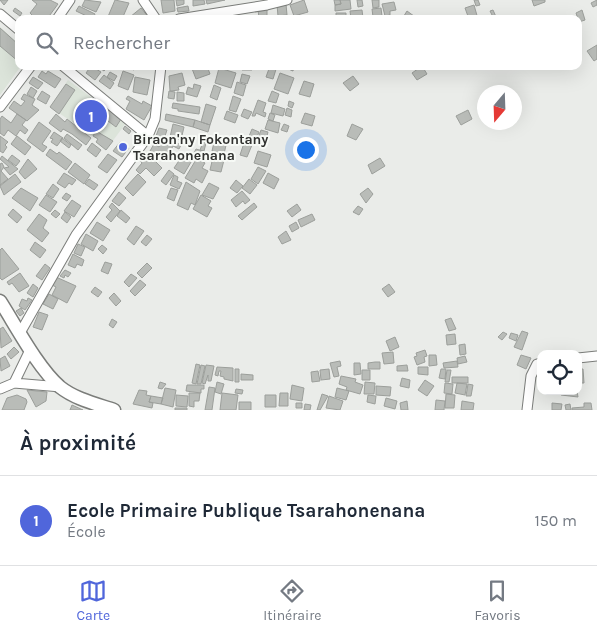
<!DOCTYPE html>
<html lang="fr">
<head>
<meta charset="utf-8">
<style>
	body { margin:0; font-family:Karla,sans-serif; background:#f2f2f3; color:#1f2937 }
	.controls { position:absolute; right:15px; bottom:15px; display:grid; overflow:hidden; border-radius:10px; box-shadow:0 5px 20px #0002 }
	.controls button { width:45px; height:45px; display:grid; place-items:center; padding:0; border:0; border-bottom:1px solid #e0e1e3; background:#fff; color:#1f2937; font:25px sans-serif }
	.compass { position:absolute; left:477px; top:85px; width:45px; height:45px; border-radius:50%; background:#fff; box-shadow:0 5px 20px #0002; rotate:199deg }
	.you { position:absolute; left:305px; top:149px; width:18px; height:18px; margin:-12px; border:4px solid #fff; border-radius:50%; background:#1a73e8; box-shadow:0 0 0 8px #1a73e833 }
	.badge { display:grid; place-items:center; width:32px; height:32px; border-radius:50%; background:#5066db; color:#fff; font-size:16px; font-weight:700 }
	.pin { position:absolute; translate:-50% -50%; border:2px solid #fff; box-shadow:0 1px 5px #0006 }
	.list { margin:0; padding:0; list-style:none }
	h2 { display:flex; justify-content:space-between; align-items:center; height:65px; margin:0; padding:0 20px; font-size:21px }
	h2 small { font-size:16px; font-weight:400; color:#747a83 }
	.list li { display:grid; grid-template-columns:32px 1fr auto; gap:15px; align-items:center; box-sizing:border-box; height:90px; padding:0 20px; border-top:1px solid #e0e1e3 }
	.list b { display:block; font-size:19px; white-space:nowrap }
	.list p { margin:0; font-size:16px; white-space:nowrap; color:#747a83 }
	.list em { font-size:16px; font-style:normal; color:#747a83 }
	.icon { flex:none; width:28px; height:28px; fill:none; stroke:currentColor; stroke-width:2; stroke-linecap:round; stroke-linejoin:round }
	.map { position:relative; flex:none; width:597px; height:410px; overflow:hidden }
	.search { position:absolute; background:#fff; box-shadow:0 5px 20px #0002; left:15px; right:15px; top:15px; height:55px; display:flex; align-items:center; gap:12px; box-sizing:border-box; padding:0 18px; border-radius:10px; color:#747a83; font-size:19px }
	.sheet { height:155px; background:#fff }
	nav { display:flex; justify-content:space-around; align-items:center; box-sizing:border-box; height:70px; border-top:1px solid #e0e1e3; background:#fff; font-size:14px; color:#747a83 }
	nav a { display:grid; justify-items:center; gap:2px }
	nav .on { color:#5066db }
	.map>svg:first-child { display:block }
	.built { fill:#dce4da }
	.building { fill:#b9bcb8; stroke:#9c9f9b }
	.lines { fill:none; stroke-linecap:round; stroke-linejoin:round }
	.minor-casing { stroke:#7b7d7a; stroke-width:11 }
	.secondary-casing { stroke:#7b7d7a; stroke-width:15 }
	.minor { stroke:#fff; stroke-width:9 }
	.secondary { stroke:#fff; stroke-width:12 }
	.poi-dot { fill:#5066db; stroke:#f7faf6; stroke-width:2 }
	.labels { text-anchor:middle; stroke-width:4; stroke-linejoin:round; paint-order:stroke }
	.poi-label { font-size:14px; font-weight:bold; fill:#30312f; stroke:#f7faf6; text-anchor:start }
</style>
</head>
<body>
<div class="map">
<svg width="597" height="410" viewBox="0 0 597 410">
	<rect width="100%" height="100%" fill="#eaece9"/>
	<path class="built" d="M0 27 19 44V66H21L0 95Z
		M68 80 126 123 106 150 96 142 97 139 93 136 50 107Z"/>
	<path class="building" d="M0 0H8L4 5Z
		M32 0H50L58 4 47 19H29L32 15 30 13 37 4Z
		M85 0 101 2 96 12 82 6Z
		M115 0 129 3 122 19H107Z
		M161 0H174L175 11 163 13Z
		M176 0H184V4L177 6Z
		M193 0H204L205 4 193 6Z
		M206 0H225L207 4Z
		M304 0 308 12 294 16 290 5Z
		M334 0H340L341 4 335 5Z
		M340 0H350L351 9 335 11V5L341 4Z
		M357 0H362L363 6 358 7Z
		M372 0H379V7L373 8Z
		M474 0H478L480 5 476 6Z
		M532 0H545V2L534 6Z
		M597 0V5L593 7 591 3Z
		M394 2 396 10 390 11V15L385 16 382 4Z
		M286 4 287 15 278 16 277 5Z
		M474 5 478 19H469L465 8Z
		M79 6 95 14 93 19 76 11Z
		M188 6 189 11 178 12 177 8Z
		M15 8 22 13 20 16 13 11Z
		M141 8 149 18 129 19 130 17Z
		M381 8 382 16 373 17 372 9Z
		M258 9H267V19H259Z
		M362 10 363 18 351 19 350 11Z
		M493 10 497 19H494L490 11Z
		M582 10 585 20 579 22 576 13Z
		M407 11 418 19H402Z
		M336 13H346V19H336Z
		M0 28 19 45V62L0 46Z
		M597 45V59L594 61 587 51Z
		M91 66 101 72 95 80 86 73Z
		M97 66H108L104 71Z
		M123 66H135L134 70Z
		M191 66H207L210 74 196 79Z
		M242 66H252V70H242Z
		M270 66H277L273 79 266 77Z
		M286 66H294L293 71 286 68Z
		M422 66 427 74 417 80 412 73Z
		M219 68 236 73 231 88 215 83Z
		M42 71 46 74 48 71 61 79 55 88 38 77Z
		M123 71 134 75 128 90 118 86Z
		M110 72 117 76 114 81 107 77Z
		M182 73 185 85 178 87 179 90 170 91 169 76Z
		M280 73 294 78 288 94 274 89Z
		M242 74 250 76 247 84 240 82Z
		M104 75 114 83 110 89 99 81Z
		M353 76 359 84 350 91 343 83Z
		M33 77 43 83 38 89 29 83Z
		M135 77 150 80 147 95 133 92Z
		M304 81 314 84 310 97 299 94Z
		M237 82 246 85 243 96 234 93Z
		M66 84 75 90 59 114 50 107Z
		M194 84 201 86 197 97 186 94 188 87 193 89Z
		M214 85 221 88 217 100 210 97Z
		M31 87 37 91 33 98 27 94Z
		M42 91 50 96 46 104 37 99Z
		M169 91 175 92 174 99 168 98Z
		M272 91 279 94 276 103 268 101Z
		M177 92 184 93V101H177Z
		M24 94 35 99 32 105 39 110 27 121 9 108 14 101 21 106 25 101 21 99Z
		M128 96 142 104 143 101 152 106 144 120 126 109 130 101 126 99Z
		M233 96 241 99 236 112 229 110Z
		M93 98 121 119 116 127 88 106Z
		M258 100 266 103 263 112 266 113 265 117 256 113 255 116H252Z
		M289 101 294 103 292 108 288 106Z
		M173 103 200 107 199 114 178 111V109L172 108Z
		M206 104 216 107 210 125 201 122Z
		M273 105 285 109 283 116 271 113Z
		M287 108 292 110 291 117 285 115Z
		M244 109 252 112 248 119 241 116Z
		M468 110 472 119 461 125 456 116Z
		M227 111 238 115 235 123 224 119Z
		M270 113 275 115 273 121 268 119Z
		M305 113 315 116 312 126 301 123Z
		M17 114 26 120 22 125 28 130 25 134 20 130 16 136 8 130 4 136 0 133V119L2 116 11 123Z
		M56 114 65 122 67 119 91 138 86 145 72 134 63 129 61 132 49 123Z
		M166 114 195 120 193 127 165 120Z
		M195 120 210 125 208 132 193 127Z
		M268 120 280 123 278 133 265 129Z
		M39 122 51 131 42 144 47 147 43 152 27 140Z
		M173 124 184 127 181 140 170 137Z
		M284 124 289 126 287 132 281 130Z
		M352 124 363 129 356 140 347 136Z
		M125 126 131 131 129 134 123 129Z
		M159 128 167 130 164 139 156 136Z
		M252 129 259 132 254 144 247 141Z
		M261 130 268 132 266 140 258 138Z
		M96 131 113 141 106 150 96 142 98 139 93 136Z
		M54 132 63 138 57 146 51 142 53 139 50 138Z
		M67 134 82 145 78 150 64 138Z
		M0 136 8 142 5 145 7 147 3 153 0 151Z
		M17 136 31 147 25 155 11 144Z
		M62 138 71 145 69 148 60 141Z
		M215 138 227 141 224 154 212 151Z
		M170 139 181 145 179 149 173 146 166 160 150 151 154 144 159 147 163 140 168 143Z
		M120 142 129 148 122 157 113 151Z
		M203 142 206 143 204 151 200 150Z
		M92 143 101 150 96 157 87 150Z
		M244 143 252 145 247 157 240 155Z
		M50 149 57 154 59 152 72 162 66 170 46 155Z
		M196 149 206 152 204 156 194 153Z
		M258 151 271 155 267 167 254 163Z
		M185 152 194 157 184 174 174 168Z
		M147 153 162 168 154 176 146 168 140 174 136 170 142 163 138 159Z
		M108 154 117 160 107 173 98 167Z
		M12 155 20 161 16 166 8 160Z
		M2 156 18 169 10 175 4 168 9 167 0 159Z
		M213 157 224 160 221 172 210 170Z
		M197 158 205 163 202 168 208 171 202 183 196 179 194 183 185 178Z
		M380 158 385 166 372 174 368 165Z
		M28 159 37 169 25 179 19 172Z
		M2 163 4 167 1 171 8 179 0 185V164Z
		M75 163 90 175 84 184 68 172Z
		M258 167 266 171 258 184 251 179Z
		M169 170 174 174 166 185 161 181Z
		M64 173 76 180 72 185 69 183 65 188 57 183Z
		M268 173 279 179 274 189 263 183Z
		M15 174 21 182 4 195 0 186Z
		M138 174 146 182 133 196 125 188Z
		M174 175 178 177 177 181 182 183 179 189 170 185Z
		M89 179 98 185 94 190 85 184Z
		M249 179 257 185 250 194 242 188Z
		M236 180 243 186 237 193 230 188Z
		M186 182 200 191 195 205 191 203 188 210 177 205Z
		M209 183 219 188 213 199 202 195Z
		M53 184 59 189 53 198 46 194Z
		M21 188 38 198 30 211 12 198Z
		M171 188 178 190 174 201 167 198Z
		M368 188 373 194 366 203 360 194Z
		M242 191 250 200 245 204 243 201 236 207 231 200Z
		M119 192 126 198 119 206 112 201Z
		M66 193 71 196 67 201 62 198Z
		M46 195 57 202 50 212 39 205Z
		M201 195 211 201 208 206 212 208 207 217 193 209Z
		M72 200 81 206 74 217 64 211Z
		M112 203 120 211 111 222 106 217 112 210 109 207Z
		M254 203 257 207 242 220 238 216Z
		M297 204 301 210 292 217 287 211Z
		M358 206 363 209 359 215 353 212Z
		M13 209 22 217 17 223 8 215Z
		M55 210 60 214 56 218 51 214Z
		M121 210 130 218 126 223 117 216Z
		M65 212 71 217 67 223 61 218Z
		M39 214 47 220 43 228 49 233 42 242 27 230Z
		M312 214 315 220 301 227 298 220Z
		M97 222 110 230 103 241 90 233Z
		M296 222 299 228 292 232 289 226Z
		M136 226 144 231 134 245 127 239Z
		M286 231 291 240 282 244 278 237Z
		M86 234 98 241 93 251 81 244Z
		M147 235 152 239 146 246 141 242Z
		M35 242 46 250 40 258 30 250Z
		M78 244 85 247 81 256 74 253Z
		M102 245 107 249 103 254 98 249Z
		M2 248 19 269 2 280 0 278V250Z
		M73 254 84 260 82 266 77 264 75 268 68 265Z
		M105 262 112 264 108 274 101 271Z
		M147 263 152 268 142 278 137 273Z
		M45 264 50 268 42 280 36 276Z
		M65 270 71 273 68 277 65 275 64 278 60 276Z
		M20 273 29 286 19 292 12 283 9 285 7 282Z
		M131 274 137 278 129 287 124 282Z
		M56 277 76 286 67 303 52 295 56 287 52 285Z
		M140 280 146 285 135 296 130 291Z
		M33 284 38 288 33 297 27 293Z
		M389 284 395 292 388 297 382 289Z
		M95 287 102 292 98 297 91 292Z
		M114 293 121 301 116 306 109 298Z
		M49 294 58 299 53 309 43 304Z
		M28 298 32 300 25 310 19 306 22 299 27 301Z
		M21 308 24 313 20 316 16 311Z
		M39 312 48 315 42 330 33 327Z
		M451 318 456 329 449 331 445 320Z
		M112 319 117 322 113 328 109 325Z
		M3 327 12 341 1 348 0 329Z
		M522 331 528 333 522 350 514 347Z
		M503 332 507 334 502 340 498 337Z
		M511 333 518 335 516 341 509 338Z
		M455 334 456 344 447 345 446 335Z
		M395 337 399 347 390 351 386 341Z
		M465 344 466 354 460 355 459 345Z
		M14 347 19 352 11 359 7 354Z
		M425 350 427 356 424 357 425 362 417 365 414 357 417 356 416 353Z
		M393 352 394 363 384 364 382 353Z
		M429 355H436L437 365 429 366Z
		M521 355 531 358 526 369 517 365Z
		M5 356 10 366 1 371 0 359Z
		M465 356 467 362 458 364 457 358Z
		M340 361 341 366 337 367 339 376 334 377 330 363Z
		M457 361 458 367 444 368 443 363Z
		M375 362H380V369H368V363Z
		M354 363H360L361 374 354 375Z
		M196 364 200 365 196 384 192 383Z
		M201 365 205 366 201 384H197Z
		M206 365 214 366 211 381H208V375L205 384 202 383Z
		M407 365 408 371H397V366Z
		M217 367 233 368V381L224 379V377L220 376 221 371H219L218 376 215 375Z
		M418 367H428V375L418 374Z
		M235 369H239V382H235Z
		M329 369 330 379 321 380 320 370Z
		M441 369H446L445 379 439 378Z
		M578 369H583L584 383H578Z
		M362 370H370V380H362Z
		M447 370H451L449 382H445Z
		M318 371 320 381 312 382 311 372Z
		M241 374 253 375V380H241Z
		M341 376 356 379 355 382 363 385 360 394 346 390 347 387 339 384Z
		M452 377H468V383H452Z
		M402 378 410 380 409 388 400 386Z
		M425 380 434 386 427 396 418 390Z
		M160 382 166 384 162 389 158 388Z
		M217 382 224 384 221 394 215 392Z
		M365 382 375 383 374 394H364Z
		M445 383 453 384 452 394 444 393Z
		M457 383 467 384 465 395 455 393Z
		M468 384 473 385 471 396H466Z
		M187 385H204V389H201V393L186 391Z
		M292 385 304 388 302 401 290 399Z
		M376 386 391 387 390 396 376 395Z
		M209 387 215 388 212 410H205Z
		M165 388 176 390 173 407 161 404Z
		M337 388 349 391 346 400 335 397Z
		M236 389 243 390 242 394 235 393Z
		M27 390 47 392 46 401 36 407Z
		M139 390 147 391 146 395 151 396 149 402 153 403 152 408 133 404Z
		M561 391H577L578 397 561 395Z
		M189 393H200L199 401H194V407L189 406Z
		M222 393 238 395 236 410H220Z
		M280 393H288V406H279Z
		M322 394 328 396 320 410H317Z
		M446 394 455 395 454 408H445Z
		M17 395 26 399 27 402 24 410H2L7 398Z
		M176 395 188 396 187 407 176 406Z
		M265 395H276V407H265Z
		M368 395 376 396 375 404 367 402Z
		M151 396 163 398 161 404 149 402Z
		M329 396 343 401 340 410 326 408Z
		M386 398 397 401 395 409 384 406Z
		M436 400 445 401 444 410H435Z
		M407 401 408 410H401L400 403Z
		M462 401 474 403 473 410H461Z
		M239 402H251V410H239Z
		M296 403H302V408H296Z
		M552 403 562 404 561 410H552Z
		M584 403H591L592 410H572V408L584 407Z
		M305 404 311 405 310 410H304Z
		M570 404 571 410H566L565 405Z
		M72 405 83 410H70Z
		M175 408H187V410H175Z"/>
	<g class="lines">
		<g class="minor-casing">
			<path id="minor" d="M143 0 156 19
				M0 14 19 30
				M57 19 70 0
				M179 19 267 5 287 0
				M0 107 31 66
				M148 136 155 119 161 66
				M20 333 76 235 148 136 63 66
				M578 358 597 356
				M14 383 30 350
				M0 389 14 383 61 387
				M527 410 531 376 537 364 541 363"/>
		</g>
		<g class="secondary-casing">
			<path id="secondary" d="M0 301C16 326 38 368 60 387 75 399 96 404 114 410"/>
		</g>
		<use href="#minor" class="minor"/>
		<use href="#secondary" class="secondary"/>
	</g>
	<circle class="poi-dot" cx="123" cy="147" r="5"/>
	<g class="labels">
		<g class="poi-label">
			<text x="133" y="144">Biraon'ny Fokontany<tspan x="133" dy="16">Tsarahonenana</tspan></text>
		</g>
	</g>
</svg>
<div class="controls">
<button><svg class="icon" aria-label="locate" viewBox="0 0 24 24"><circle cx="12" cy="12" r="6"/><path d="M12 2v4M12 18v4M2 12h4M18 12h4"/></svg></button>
</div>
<svg class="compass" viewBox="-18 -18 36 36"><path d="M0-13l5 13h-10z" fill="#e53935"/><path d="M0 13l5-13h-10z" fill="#747a83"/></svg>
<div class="you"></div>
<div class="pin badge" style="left:91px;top:116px">1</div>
<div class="search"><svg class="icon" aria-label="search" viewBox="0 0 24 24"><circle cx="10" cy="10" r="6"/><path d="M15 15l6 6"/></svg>Rechercher</div>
</div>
<section class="sheet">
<h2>À proximité<small></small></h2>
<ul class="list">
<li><span class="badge">1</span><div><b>Ecole Primaire Publique Tsarahonenana</b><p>École</p></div><em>150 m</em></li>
</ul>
</section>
<nav>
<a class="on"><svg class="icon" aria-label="map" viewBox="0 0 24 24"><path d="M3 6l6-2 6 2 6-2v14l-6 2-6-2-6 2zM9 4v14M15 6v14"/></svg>Carte</a>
<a><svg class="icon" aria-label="directions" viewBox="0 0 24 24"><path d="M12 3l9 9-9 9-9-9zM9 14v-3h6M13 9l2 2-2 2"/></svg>Itinéraire</a>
<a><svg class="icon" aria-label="saved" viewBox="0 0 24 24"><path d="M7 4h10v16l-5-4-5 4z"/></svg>Favoris</a>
</nav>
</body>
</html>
